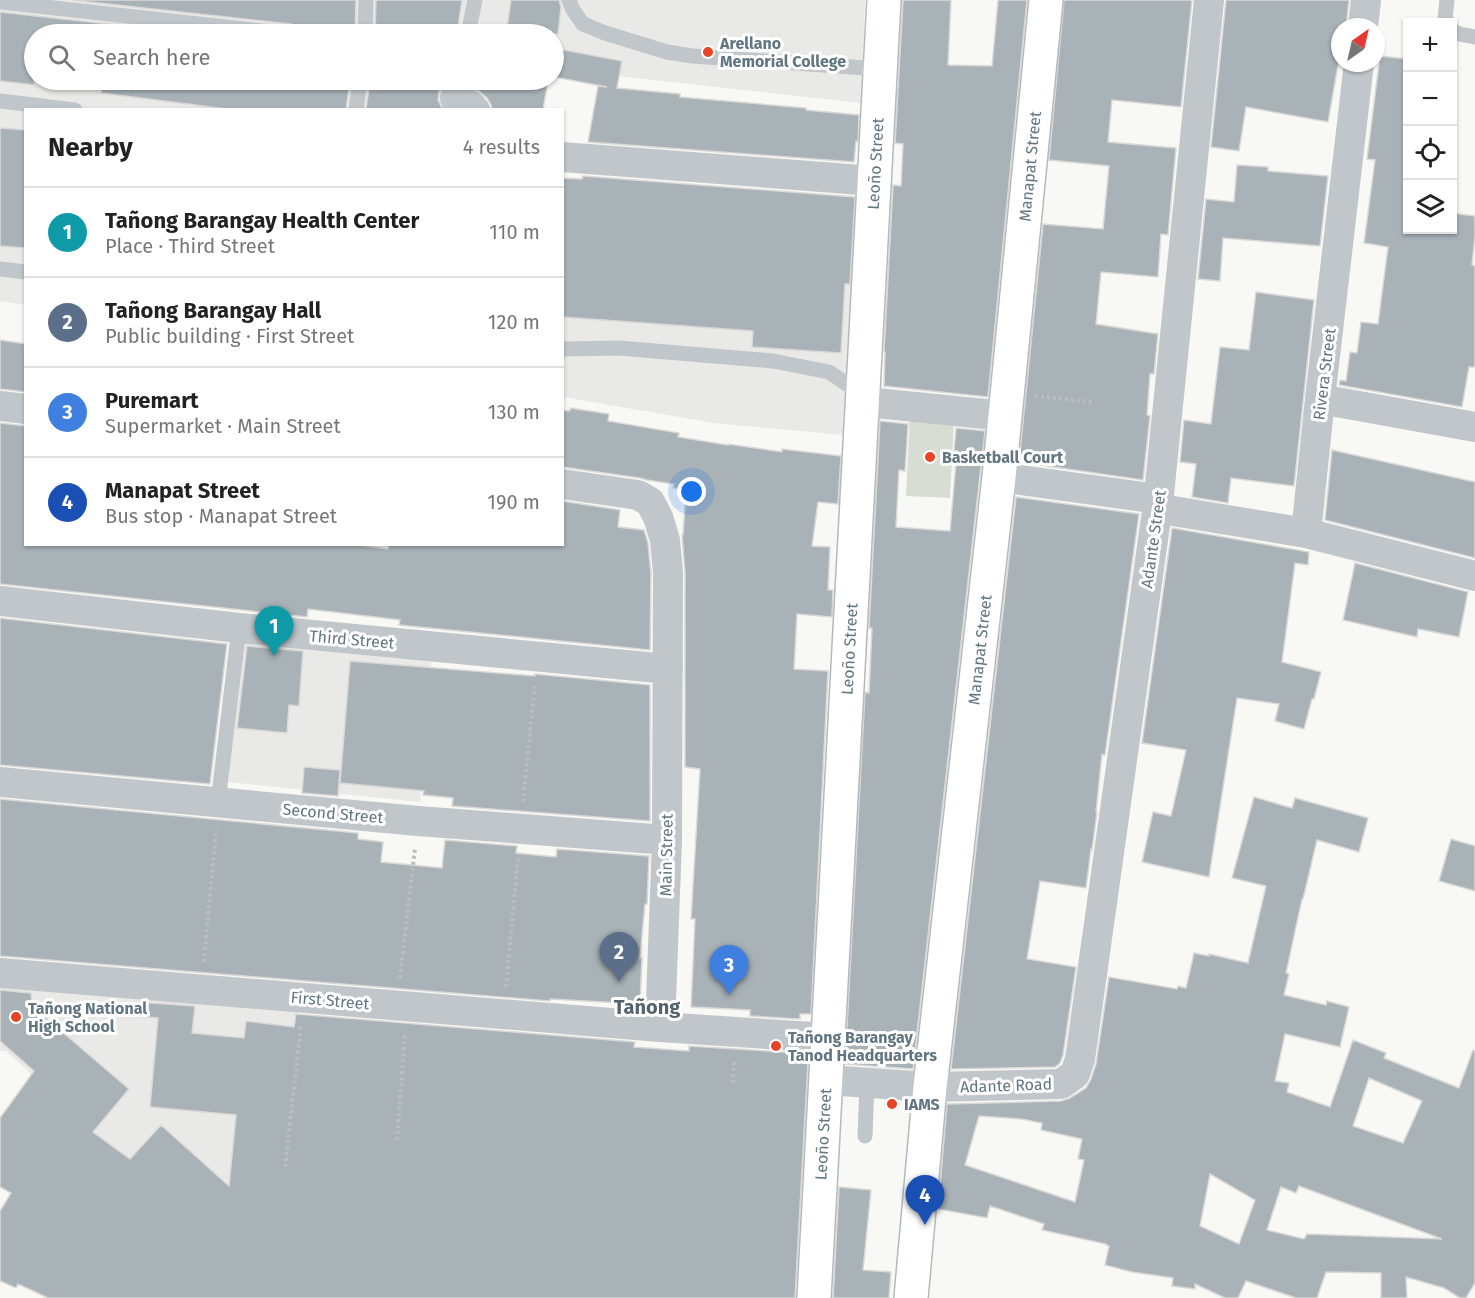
<!DOCTYPE html>
<html lang="en">
<head>
<meta charset="utf-8">
<style>
	body { margin:0; font-family:"Fira Sans",sans-serif; background:#f2f2f2; color:#222 }
	.controls { position:absolute; right:18px; top:18px; display:grid; overflow:hidden; border-radius:0px; box-shadow:0 2px 4px #0004 }
	.controls button { width:54px; height:54px; display:grid; place-items:center; padding:0; border:0; border-bottom:2px solid #e0e0e0; background:#fff; color:#222; font:30px sans-serif }
	.compass { position:absolute; left:1331px; top:18px; width:54px; height:54px; border-radius:50%; background:#fff; box-shadow:0 2px 4px #0004; rotate:34deg }
	.you { position:absolute; left:692px; top:492px; width:21px; height:21px; margin:-15px; border:4px solid #fff; border-radius:50%; background:#1a73e8; box-shadow:0 0 0 9px #1a73e833 }
	.badge { display:grid; place-items:center; width:39px; height:39px; border-radius:50%; background:#e84325; color:#fff; font-size:20px; font-weight:700 }
	.pin { position:absolute; translate:-50% -50px; filter:drop-shadow(0 2px 3px #0008) }
	.pin::after { content:''; position:absolute; top:32px; width:21px; height:18px; background:inherit; clip-path:polygon(0 0,100% 0,50% 100%) }
	.list { margin:0; padding:0; list-style:none }
	h2 { display:flex; justify-content:space-between; align-items:center; height:78px; margin:0; padding:0 24px; font-size:26px }
	h2 small { font-size:20px; font-weight:400; color:#767676 }
	.list li { display:grid; grid-template-columns:39px 1fr auto; gap:18px; align-items:center; box-sizing:border-box; height:90px; padding:0 24px; border-top:2px solid #e0e0e0 }
	.list b { display:block; font-size:22px; white-space:nowrap }
	.list p { margin:0; font-size:20px; white-space:nowrap; color:#767676 }
	.list em { font-size:20px; font-style:normal; color:#767676 }
	.icon { flex:none; width:33px; height:33px; fill:none; stroke:currentColor; stroke-width:2; stroke-linecap:round; stroke-linejoin:round }
	.map { position:relative; flex:none; width:1475px; height:1298px; overflow:hidden }
	.search { position:absolute; background:#fff; box-shadow:0 2px 4px #0004; left:24px; top:24px; width:540px; height:66px; display:flex; align-items:center; gap:15px; box-sizing:border-box; padding:0 21px; border-radius:33px; color:#767676; font-size:22px }
	.panel { position:absolute; background:#fff; box-shadow:0 2px 4px #0004; left:24px; top:108px; width:540px; height:438px; border-radius:0px }
	.map>svg:first-child { display:block }
	.built { fill:#e9e9e8 }
	.green { fill:#d8ddd4 }
	.building { fill:#a8b2b7; stroke:#dad9d7; stroke-width:1.5; fill-rule:evenodd }
	.lines { fill:none; stroke-linecap:round; stroke-linejoin:round }
	.secondary-casing { stroke:#b3babe; stroke-width:36 }
	.path { stroke:#babec0; stroke-width:4; stroke-dasharray:3 3; stroke-linecap:butt }
	.lane { stroke:#c0c6c9; stroke-width:15 }
	.street { stroke:#c0c6c9; stroke-width:30 }
	.secondary { stroke:#fff; stroke-width:33 }
	.poi-dot { fill:#e84325; stroke:#fff; stroke-width:2 }
	.labels { text-anchor:middle; stroke-width:6; stroke-linejoin:round; paint-order:stroke }
	.poi-label { font-size:16px; font-weight:bold; fill:#627681; stroke:#fff; text-anchor:start }
	.street-label { font-size:16px; fill:#627681; stroke:#fff }
	.quarter-label { font-size:20px; font-weight:bold; fill:#54636c; stroke:#fff }
</style>
</head>
<body>
<div class="map">
<svg width="1475" height="1298" viewBox="0 0 1475 1298">
	<rect width="100%" height="100%" fill="#f8f8f5"/>
	<path class="built" d="M0 0H865L861 103 554 69V34H34V80H485L483 109 26 110 25 305 0 301Z
		M562 213 854 232 843 435 714 423 563 397Z
		M242 635 432 654 420 802 228 782Z
		M0 979 300 1003 282 1171 244 1270 6 1051H0Z"/>
	<path class="green" d="M910 415 954 418 950 498 906 496Z"/>
	<path class="building" d="M71 0H356L355 34H312L299 33 296 27 291 24Z
		M376 0H462L457 34H375Z
		M511 0H559L561 7 558 34H506Z
		M903 0H951L948 65 992 66 998 0H1027L988 397 884 386 885 352 884 351 893 185 901 186 903 144 895 143Z
		M1064 0H1192L1181 107 1112 100 1108 142 1176 148 1168 235 1161 234 1158 277 1101 272 1096 324 1158 334 1154 374H1150L1147 415 1150 416 1143 480 1019 462 1043 224 1103 229 1109 166 1049 160Z
		M1226 0H1349L1346 27H1340V54L1328 122 1246 107 1239 151 1211 147Z
		M0 12 153 29 152 34H34V85L0 81Z
		M554 48 622 61 617 88 680 94V97L806 108V110L859 115 858 141H856L854 162 588 142 598 86 607 87 554 77Z
		M1380 56 1407 59V230H1452V213L1475 216V235L1472 265 1475 266V367H1469L1462 407 1339 385 1340 380 1346 381 1350 352 1357 353 1361 322 1378 324 1388 247 1364 243 1375 160 1367 159Z
		M102 80H350L346 110H235L101 93Z
		M370 80H449V83L445 84 439 91 438 100 443 110H366Z
		M468 80H548L543 110H492L491 105 487 98 479 91 468 85Z
		M0 128 26 130V248L0 246Z
		M1237 165 1268 167V171L1328 176 1320 246 1223 238 1220 281 1198 279 1206 199 1234 202Z
		M583 176 855 197 850 284H845L841 353 752 347 753 331 562 317V178L582 179Z
		M1256 292 1314 300 1294 486 1231 478 1228 503 1192 497 1196 464 1180 462 1184 420 1211 424 1220 347 1249 350Z
		M0 340 26 344V392L0 389Z
		M570 408 609 414 608 421 679 433 678 437 728 445V444L782 452V449L841 456 838 504 818 502 812 546 830 547 828 590H833L832 617 797 614 794 669 828 671 811 1014H800V1019L750 1016V1010L691 1007 695 919H691L700 769 685 767V573L682 535H683L686 490 673 488 674 484 647 480 640 478 562 467V410L570 411Z
		M880 421 908 424 905 471 899 470 896 527 950 531 957 451H954L956 428 985 431 913 1069 845 1064 865 692 869 693 872 628H869Z
		M0 423 26 426V544H351L388 549 389 544H562V501L620 510 618 527 644 530 648 543 651 574 650 650 399 625 400 620 308 609 307 617 0 584Z
		M1332 450 1475 482V558L1325 520Z
		M1016 497 1139 514 1105 755 1102 754 1096 812H1097L1092 850 1091 849 1086 888 1040 881 1027 959 1076 967 1063 1055 1060 1063 1055 1067 951 1069Z
		M1172 528 1309 552 1308 565 1295 563 1282 662 1321 672 1314 699H1312L1304 729 1275 721 1279 704 1237 698 1209 877 1142 862 1153 812 1171 816 1186 750 1142 743Z
		M1355 563 1468 592 1459 637 1418 629 1417 637 1343 620Z
		M0 618 227 644 210 784 0 765Z
		M247 646 303 651 299 706 289 705 287 733 237 728Z
		M350 661 535 676V674L650 685V821L452 806 453 798 423 795 424 791 340 783Z
		M304 767 340 770 338 796 302 793Z
		M1254 797 1292 808 1295 798 1368 818 1359 852 1317 840 1303 899H1302L1286 973 1289 974 1284 995 1326 1005 1327 1001 1349 1007 1340 1047 1285 1034 1275 1081 1289 1083 1287 1092 1330 1107 1353 1040 1386 1053 1384 1058 1459 1088 1473 1050 1475 1051V1283L1466 1298H1460L1444 1288 1406 1277 1407 1298H1381V1273L1326 1272 1317 1298H1296L1246 1281 1238 1298H1225L1195 1284V1289L1172 1286 1173 1278 1132 1272 1105 1265 1109 1246 1106 1245V1244L1042 1230 1044 1224 990 1206 987 1218 938 1209 947 1104 1061 1101 1070 1098 1086 1088 1091 1079 1096 1064 1109 977 1177 989 1178 986 1186 988 1194 953 1209 956V954L1248 963 1266 886 1232 878ZM1369 1078 1422 1101 1403 1143 1353 1126ZM979 1116 1021 1119 1042 1123 1041 1130 1082 1139 1078 1159 1084 1160 1075 1202 965 1165ZM1210 1174 1255 1200 1239 1244 1200 1226ZM1299 1186 1442 1239 1307 1234 1304 1239 1267 1230 1281 1187 1296 1193Z
		M0 799 358 833V839L383 842 381 862 442 868 445 840 517 846 516 853 556 857 557 849 649 856 647 904H645L640 958H642L640 1004 550 999V1001L0 956Z
		M1451 839 1475 846V891L1439 881Z
		M0 990 31 993 32 1006 129 1089 93 1132 130 1159 161 1125 229 1186 236 1115 150 1107 158 1018 135 1016 137 1002 195 1006 192 1033 244 1038 246 1021 294 1027 296 1014 635 1042 634 1047 689 1051V1046L798 1053V1060L808 1061 795 1298H48L18 1284 16 1288 0 1281V1211L11 1193 0 1187V1118L34 1071 0 1041Z
		M839 1187 871 1190 863 1270 891 1272 889 1298H833Z"/>
	<g class="lines">
		<g class="secondary-casing">
			<g id="secondary">
				<path id="s1" d="M814 1298 884 0"/>
				<path id="s2" d="M911 1298 930 1087 999 477 1046 0"/>
			</g>
		</g>
		<path class="path" d="M1035 396 1094 402
			M523 802 535 684
			M204 962 216 829
			M400 978 415 848
			M506 987 518 857
			M733 1083 734 1060
			M397 1140 405 1033
			M285 1167 301 1025"/>
		<path class="lane" d="M569 0 573 10 583 24 605 33 667 52 692 56 880 69
			M0 2 290 34
			M1447 22 1445 19 1447 0
			M1452 31 1459 34 1475 37
			M365 34 366 0
			M468 34 475 0
			M0 101 75 110
			M454 104 459 80
			M356 110 360 80
			M0 269 26 272
			M562 349 619 348 773 361 829 372 862 394
			M218 802 239 628
			M865 1136 867 1083"/>
		<path class="street" d="M1363 27 1366 0
			M455 98 471 106 475 110
			M562 157 874 181
			M862 394 876 403 1005 416
			M1320 399 1475 427
			M0 406 26 409
			M999 477 1151 498 1167 510 1306 533 1475 576
			M562 484 638 495 650 502 658 517 665 540 668 573 667 840 660 1027
			M1306 533 1320 399 1359 63
			M0 601 239 628 668 669
			M0 782 418 821 667 840
			M0 973 660 1027 828 1038
			M826 1080 930 1087 1061 1084 1075 1074 1080 1059 1158 504 1209 0"/>
		<use href="#secondary" class="secondary"/>
	</g>
	<g class="poi-dot">
		<circle cx="708" cy="52" r="6"/>
		<circle cx="930" cy="457" r="6"/>
		<circle cx="16" cy="1017" r="6"/>
		<circle cx="776" cy="1046" r="6"/>
		<circle cx="892" cy="1104" r="6"/>
	</g>
	<g class="labels">
		<g class="poi-label">
			<text x="720" y="49">Arellano<tspan x="720" dy="18">Memorial College</tspan></text>
			<text x="942" y="463">Basketball Court</text>
			<text x="28" y="1014">Tañong National<tspan x="28" dy="18">High School</tspan></text>
			<text x="788" y="1043">Tañong Barangay<tspan x="788" dy="18">Tanod Headquarters</tspan></text>
			<text x="904" y="1110">IAMS</text>
		</g>
		<g class="street-label">
			<text dy="6" stroke="none"><textPath href="#s1" startOffset="1136">Leoño Street</textPath></text>
			<text dy="6" stroke="none"><textPath href="#s2" startOffset="1138">Manapat Street</textPath></text>
			<text transform="translate(1324 374) rotate(-83)" y="6">Rivera Street</text>
			<text transform="translate(1153 539) rotate(-82)" y="6">Adante Street</text>
			<text transform="translate(352 639) rotate(5)" y="6">Third Street</text>
			<text dy="6" stroke="none"><textPath href="#s1" startOffset="650">Leoño Street</textPath></text>
			<text dy="6" stroke="none"><textPath href="#s2" startOffset="652">Manapat Street</textPath></text>
			<text transform="translate(333 813) rotate(5)" y="6">Second Street</text>
			<text transform="translate(666 855) rotate(-89)" y="6">Main Street</text>
			<text transform="translate(330 1000) rotate(5)" y="6">First Street</text>
			<text transform="translate(1006 1085) rotate(-2)" y="6">Adante Road</text>
			<text dy="6" stroke="none"><textPath href="#s1" startOffset="164">Leoño Street</textPath></text>
		</g>
		<g class="quarter-label">
			<text x="647" y="1014">Tañong</text>
		</g>
	</g>
</svg>
<div class="controls">
<button>+</button>
<button>−</button>
<button><svg class="icon" aria-label="locate" viewBox="0 0 24 24"><circle cx="12" cy="12" r="6"/><path d="M12 2v4M12 18v4M2 12h4M18 12h4"/></svg></button>
<button><svg class="icon" aria-label="layers" viewBox="0 0 24 24"><path d="M12 4l9 5-9 5-9-5zM3 14l9 5 9-5"/></svg></button>
</div>
<svg class="compass" viewBox="-18 -18 36 36"><path d="M0-13l5 13h-10z" fill="#e53935"/><path d="M0 13l5-13h-10z" fill="#767676"/></svg>
<div class="you"></div>
<div class="pin badge" style="left:274px;top:656px;background:#0f9aa8">1</div>
<div class="pin badge" style="left:619px;top:982px;background:#5c6f8a">2</div>
<div class="pin badge" style="left:729px;top:995px;background:#3f7fe0">3</div>
<div class="pin badge" style="left:925px;top:1225px;background:#1a4fb4">4</div>
<div class="search"><svg class="icon" aria-label="search" viewBox="0 0 24 24"><circle cx="10" cy="10" r="6"/><path d="M15 15l6 6"/></svg>Search here</div>
<section class="panel">
<h2>Nearby<small>4 results</small></h2>
<ul class="list">
<li><span class="badge" style="background:#0f9aa8">1</span><div><b>Tañong Barangay Health Center</b><p>Place · Third Street</p></div><em>110 m</em></li>
<li><span class="badge" style="background:#5c6f8a">2</span><div><b>Tañong Barangay Hall</b><p>Public building · First Street</p></div><em>120 m</em></li>
<li><span class="badge" style="background:#3f7fe0">3</span><div><b>Puremart</b><p>Supermarket · Main Street</p></div><em>130 m</em></li>
<li><span class="badge" style="background:#1a4fb4">4</span><div><b>Manapat Street</b><p>Bus stop · Manapat Street</p></div><em>190 m</em></li>
</ul>
</section>
</div>
</body>
</html>
